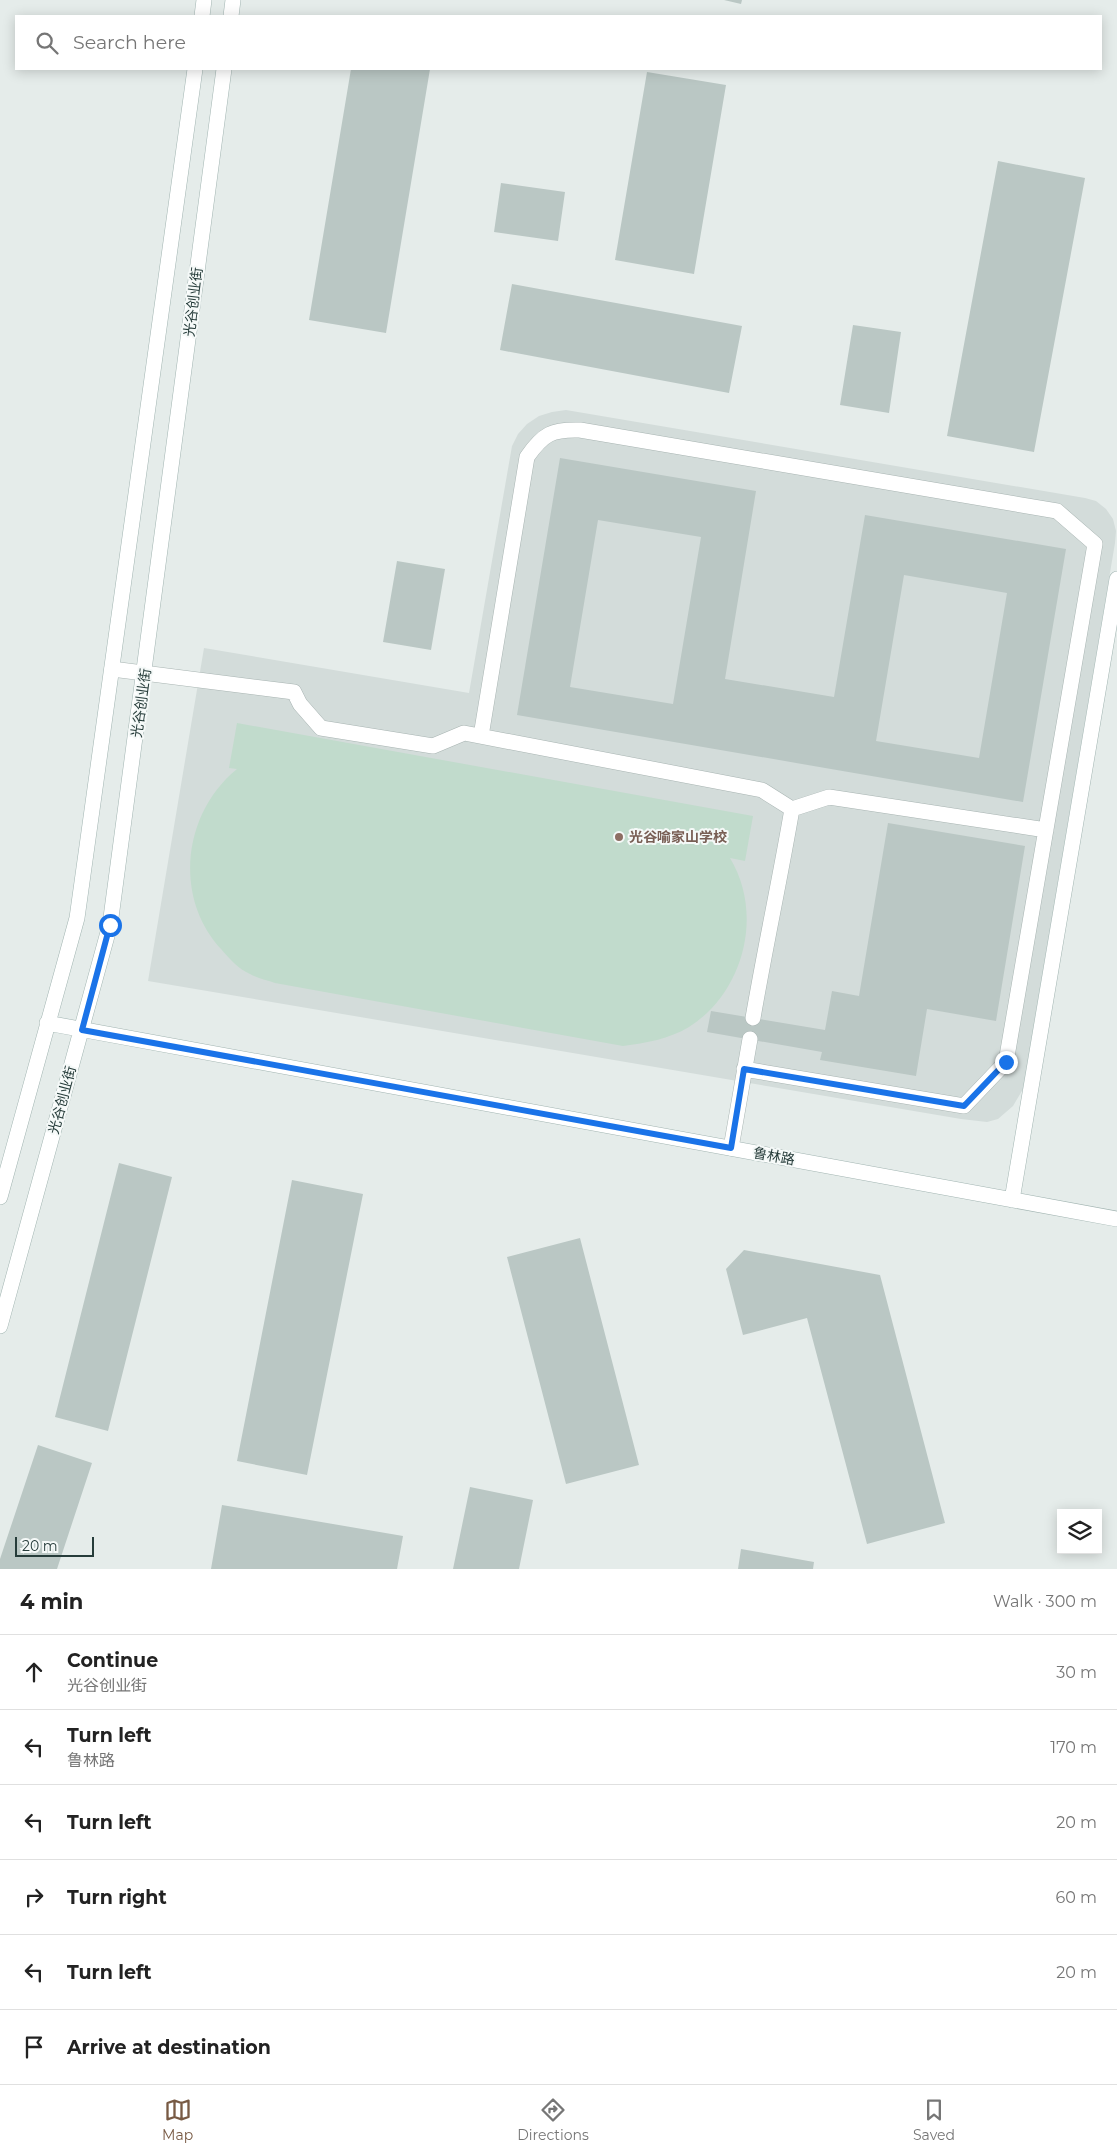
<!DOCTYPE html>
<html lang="en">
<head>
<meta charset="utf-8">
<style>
	body { margin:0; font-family:Montserrat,"Noto Sans SC",sans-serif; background:#f2f2f2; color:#222 }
	.controls { position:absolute; right:15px; bottom:15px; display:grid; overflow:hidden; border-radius:0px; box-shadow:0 2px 12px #0003 }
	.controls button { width:45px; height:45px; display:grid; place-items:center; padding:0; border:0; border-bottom:1px solid #e0e0e0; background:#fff; color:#222; font:25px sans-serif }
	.scale { position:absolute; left:15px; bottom:12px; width:79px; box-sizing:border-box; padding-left:5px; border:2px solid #263c3a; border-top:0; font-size:14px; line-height:18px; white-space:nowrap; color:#263c3a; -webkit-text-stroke:4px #f5f9f8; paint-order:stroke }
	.stop { position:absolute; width:15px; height:15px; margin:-11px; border:4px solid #1a73e8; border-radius:50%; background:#fff }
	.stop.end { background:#1a73e8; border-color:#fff; box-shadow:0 1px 5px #0008 }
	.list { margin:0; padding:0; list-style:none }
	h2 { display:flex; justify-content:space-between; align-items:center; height:65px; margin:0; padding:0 20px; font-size:21px }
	h2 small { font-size:16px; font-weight:400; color:#767676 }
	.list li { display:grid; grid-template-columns:32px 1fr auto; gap:15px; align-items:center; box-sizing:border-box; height:75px; padding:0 20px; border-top:1px solid #e0e0e0 }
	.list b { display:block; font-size:19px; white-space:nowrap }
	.list p { margin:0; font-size:16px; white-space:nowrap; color:#767676 }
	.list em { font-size:16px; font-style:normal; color:#767676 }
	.icon { flex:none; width:28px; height:28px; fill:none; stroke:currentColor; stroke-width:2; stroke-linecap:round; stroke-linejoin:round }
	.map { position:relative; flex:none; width:1117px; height:1569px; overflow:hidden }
	.search { position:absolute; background:#fff; box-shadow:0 2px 12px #0003; left:15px; right:15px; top:15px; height:55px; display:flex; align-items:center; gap:12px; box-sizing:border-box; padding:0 18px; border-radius:0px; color:#767676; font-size:19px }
	.sheet { height:515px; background:#fff }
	nav { display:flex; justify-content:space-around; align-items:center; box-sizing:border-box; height:70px; border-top:1px solid #e0e0e0; background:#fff; font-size:14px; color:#767676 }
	nav a { display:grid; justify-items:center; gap:2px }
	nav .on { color:#785a44 }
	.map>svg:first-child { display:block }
	.built { fill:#d3dcda }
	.green { fill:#c1dbcc }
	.building { fill:#bac7c4; fill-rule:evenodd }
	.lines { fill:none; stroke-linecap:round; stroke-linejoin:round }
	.lane-casing { stroke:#a8b4b2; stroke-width:16 }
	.secondary-casing { stroke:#a1b4b1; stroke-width:16 }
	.lane { stroke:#fff; stroke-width:15 }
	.secondary { stroke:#fff; stroke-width:15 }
	.route { stroke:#1a73e8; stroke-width:6 }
	.education-dot { fill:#8d6e63; stroke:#f5f9f8; stroke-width:2 }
	.labels { text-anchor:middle; stroke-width:4; stroke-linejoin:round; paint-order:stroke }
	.street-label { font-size:14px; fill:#263c3a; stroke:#f5f9f8 }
	.education-label { font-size:14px; font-weight:bold; fill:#785e54; stroke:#f5f9f8; text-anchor:start }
</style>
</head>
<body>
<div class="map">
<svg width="1117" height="1569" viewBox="0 0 1117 1569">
	<rect width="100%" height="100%" fill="#e5ecea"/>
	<path class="built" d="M566 410 1085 498 1096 501 1106 509 1113 519 1116 531 1115 543 1023 1089 1013 1106 998 1119 987 1122 961 1119 148 981 204 648 469 693 512 446 518 434 527 424 539 416 552 412Z"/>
	<path class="green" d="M237 723 753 816 745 861 730 858C764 914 744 992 689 1027 669 1039 646 1043 623 1046L275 983C267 980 257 978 250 974 238 969 229 958 221 949 173 897 183 813 237 769L229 768Z"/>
	<path class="building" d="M724 0H742L741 4Z
		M351 69H430L386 333 309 320Z
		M647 72 726 85 694 274 615 260Z
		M998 161 1085 178 1034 452 947 436Z
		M501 183 565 192 558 241 494 232Z
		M512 284 742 326 729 393 500 350Z
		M853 325 901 332 889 413 840 405Z
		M560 458 756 491 725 679 834 697 865 515 1066 549 1023 802 517 715ZM598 520 701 537 673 704 570 687ZM904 575 1007 593 979 758 876 741Z
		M397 561 445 569 431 650 383 642Z
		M888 823 1025 846 996 1021 927 1009 916 1076 820 1060 822 1052 707 1032 711 1011 825 1030 832 991 859 996Z
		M119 1163 172 1177 108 1431 55 1417Z
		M292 1180 363 1194 307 1475 237 1461Z
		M580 1238 639 1465 566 1484 507 1257Z
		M744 1250 880 1275 945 1523 867 1544 807 1318 743 1335 726 1269Z
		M38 1445 92 1463 57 1569H0V1559Z
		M470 1487 533 1500 519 1569H453Z
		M222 1505 403 1536 397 1569H211Z
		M741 1549 814 1562 813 1569H738Z"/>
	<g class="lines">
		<g class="lane-casing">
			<path id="lane" d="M112 669 294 692 300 704 321 728 433 746 464 733 762 790 792 809 829 797 1046 830
				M481 736 527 457C543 434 552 429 580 430L1057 511 1095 544 1006 1062 964 1106 744 1069
				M753 1018C765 948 780 879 792 809
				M731 1148 750 1039"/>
		</g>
		<g class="secondary-casing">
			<path id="secondary" d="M202 16 204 0
				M231 16 233 0
				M47 1023 1117 1219
				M0 1197 77 918 195 69
				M1012 1200 1117 579
				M0 1326 110 925 224 69"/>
		</g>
		<use href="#lane" class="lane"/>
		<use href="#secondary" class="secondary"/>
	</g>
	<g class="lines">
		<path class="route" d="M110 925 82 1030 731 1148 744 1069 964 1106 1006 1062"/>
	</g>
	<circle class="education-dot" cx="619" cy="837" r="5"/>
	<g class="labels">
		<g class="street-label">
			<text transform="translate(193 302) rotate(-83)" y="5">光谷创业街</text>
			<text transform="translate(141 703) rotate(-82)" y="5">光谷创业街</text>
			<text transform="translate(62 1100) rotate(-75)" y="5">光谷创业街</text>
			<text transform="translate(774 1156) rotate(10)" y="5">鲁林路</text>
		</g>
		<g class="education-label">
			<text x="629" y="842">光谷喻家山学校</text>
		</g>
	</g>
</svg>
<div class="controls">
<button><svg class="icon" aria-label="layers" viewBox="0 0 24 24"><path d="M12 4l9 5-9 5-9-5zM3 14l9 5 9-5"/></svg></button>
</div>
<div class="scale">20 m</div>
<div class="stop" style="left:110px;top:925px"></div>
<div class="stop end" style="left:1006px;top:1062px"></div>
<div class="search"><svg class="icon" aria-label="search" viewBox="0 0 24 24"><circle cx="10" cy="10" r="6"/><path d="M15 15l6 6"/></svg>Search here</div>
</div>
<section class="sheet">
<h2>4 min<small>Walk · 300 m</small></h2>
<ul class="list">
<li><svg class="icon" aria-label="ahead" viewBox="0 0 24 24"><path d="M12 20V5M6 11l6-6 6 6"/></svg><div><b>Continue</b><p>光谷创业街</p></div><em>30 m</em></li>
<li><svg class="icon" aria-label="left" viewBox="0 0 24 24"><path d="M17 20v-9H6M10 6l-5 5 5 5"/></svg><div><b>Turn left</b><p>鲁林路</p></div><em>170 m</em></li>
<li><svg class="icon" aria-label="left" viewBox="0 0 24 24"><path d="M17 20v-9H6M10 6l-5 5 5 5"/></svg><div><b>Turn left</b></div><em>20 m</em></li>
<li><svg class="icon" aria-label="right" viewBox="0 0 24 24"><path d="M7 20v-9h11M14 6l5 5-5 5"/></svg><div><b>Turn right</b></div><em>60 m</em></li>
<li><svg class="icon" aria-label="left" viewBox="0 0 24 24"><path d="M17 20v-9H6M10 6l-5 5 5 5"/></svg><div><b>Turn left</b></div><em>20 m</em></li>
<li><svg class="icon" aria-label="arrive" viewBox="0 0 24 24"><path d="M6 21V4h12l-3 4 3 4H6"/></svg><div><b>Arrive at destination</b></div></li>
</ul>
</section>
<nav>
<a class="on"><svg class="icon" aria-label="map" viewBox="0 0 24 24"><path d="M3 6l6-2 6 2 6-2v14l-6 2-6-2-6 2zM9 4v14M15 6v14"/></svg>Map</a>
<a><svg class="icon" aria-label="directions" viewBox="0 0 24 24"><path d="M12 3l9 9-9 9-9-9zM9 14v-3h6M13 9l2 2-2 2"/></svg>Directions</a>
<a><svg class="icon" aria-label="saved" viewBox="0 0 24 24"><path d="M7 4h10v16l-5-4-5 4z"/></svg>Saved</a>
</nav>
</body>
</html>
